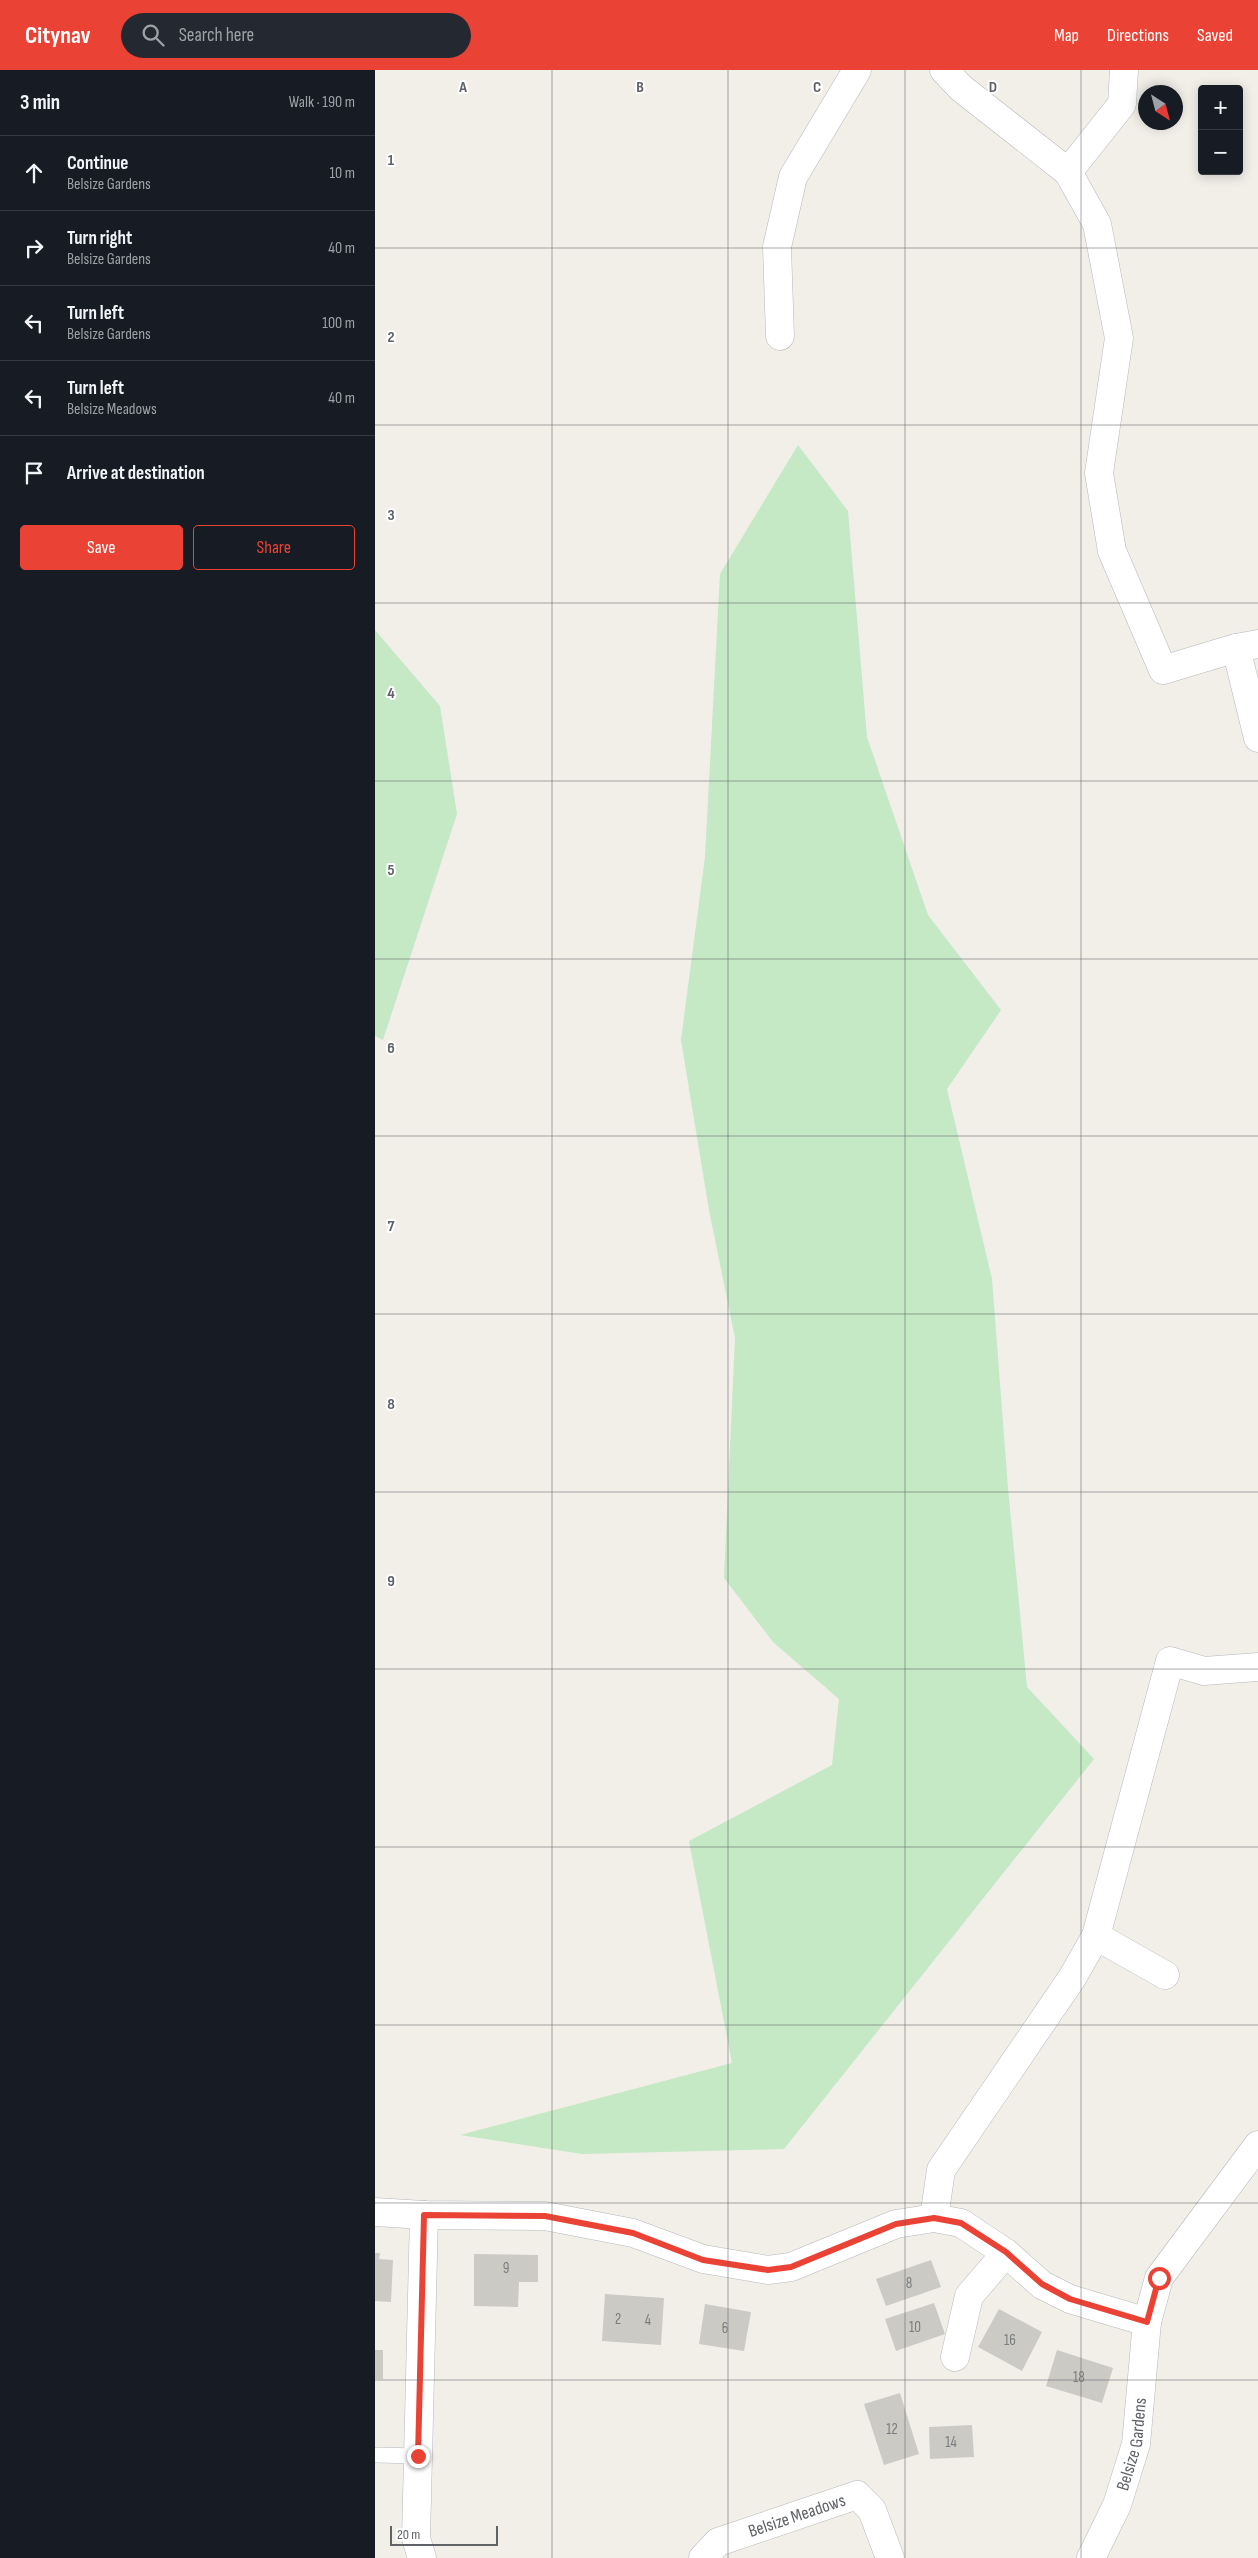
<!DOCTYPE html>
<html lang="en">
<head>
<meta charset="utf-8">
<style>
	body { margin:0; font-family:"Sofia Sans Condensed",sans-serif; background:#242831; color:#f1f3f6 }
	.controls { position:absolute; right:15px; top:15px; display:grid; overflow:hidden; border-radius:5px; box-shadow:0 2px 12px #0003 }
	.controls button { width:45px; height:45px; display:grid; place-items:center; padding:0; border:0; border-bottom:1px solid #363941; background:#171b24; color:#f1f3f6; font:25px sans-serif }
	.compass { position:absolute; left:763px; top:15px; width:45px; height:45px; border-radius:50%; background:#171b24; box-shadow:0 2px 12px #0003; rotate:144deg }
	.scale { position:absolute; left:15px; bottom:12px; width:108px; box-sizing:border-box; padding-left:5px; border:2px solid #5f6368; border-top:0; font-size:14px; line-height:18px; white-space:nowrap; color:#5f6368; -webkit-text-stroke:4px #fff; paint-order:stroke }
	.stop { position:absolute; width:15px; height:15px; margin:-11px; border:4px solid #ea4335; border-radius:50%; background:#fff }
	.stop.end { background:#ea4335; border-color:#fff; box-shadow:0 1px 5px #0008 }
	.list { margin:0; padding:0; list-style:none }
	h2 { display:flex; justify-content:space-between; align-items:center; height:65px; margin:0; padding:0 20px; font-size:21px }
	h2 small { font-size:16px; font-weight:400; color:#9ea1a6 }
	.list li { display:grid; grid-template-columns:32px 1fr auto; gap:15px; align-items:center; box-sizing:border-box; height:75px; padding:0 20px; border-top:1px solid #363941 }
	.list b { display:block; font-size:19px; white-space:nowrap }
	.list p { margin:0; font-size:16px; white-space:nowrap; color:#9ea1a6 }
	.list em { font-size:16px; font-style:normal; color:#9ea1a6 }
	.actions { display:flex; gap:10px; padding:15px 20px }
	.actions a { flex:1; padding:11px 0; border:1px solid #ea4335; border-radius:5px; text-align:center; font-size:18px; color:#ea4335 }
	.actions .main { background:#ea4335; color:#fff }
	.icon { flex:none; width:28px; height:28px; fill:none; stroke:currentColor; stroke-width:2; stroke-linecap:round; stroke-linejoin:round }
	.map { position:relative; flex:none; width:883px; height:2488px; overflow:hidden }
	header { display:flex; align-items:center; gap:30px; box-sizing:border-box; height:70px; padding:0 25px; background:#ea4335; color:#fff }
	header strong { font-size:24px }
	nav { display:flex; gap:28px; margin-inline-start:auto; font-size:18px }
	.search { width:350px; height:45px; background:#242831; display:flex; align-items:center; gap:12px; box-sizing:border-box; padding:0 18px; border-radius:28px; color:#9ea1a6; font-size:19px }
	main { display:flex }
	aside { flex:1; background:#171b24 }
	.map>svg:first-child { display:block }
	.green { fill:#c5e8c5 }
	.building { fill:#cccac5 }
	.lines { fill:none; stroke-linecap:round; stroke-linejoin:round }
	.lane-casing { stroke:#b5b8bc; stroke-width:16 }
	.street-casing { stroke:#b5b8bc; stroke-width:29 }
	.lane { stroke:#fff; stroke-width:15 }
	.street { stroke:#fff; stroke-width:28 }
	.route { stroke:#ea4335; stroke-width:6 }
	.grid { fill:none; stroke:#5f6368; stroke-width:1; stroke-opacity:0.55 }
	.labels { text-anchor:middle; stroke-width:4; stroke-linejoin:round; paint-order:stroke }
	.number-label { font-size:15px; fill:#7a7d7f }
	.street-label { font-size:18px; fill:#5f6368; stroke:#fff }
	.grid-label { font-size:16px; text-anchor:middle; font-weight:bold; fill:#5f6368; stroke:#fff; stroke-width:4; stroke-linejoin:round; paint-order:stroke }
</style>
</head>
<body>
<header>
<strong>Citynav</strong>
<div class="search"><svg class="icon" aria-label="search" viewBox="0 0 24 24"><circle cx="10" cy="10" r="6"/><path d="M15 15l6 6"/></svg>Search here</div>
<nav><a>Map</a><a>Directions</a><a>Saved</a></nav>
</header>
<main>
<aside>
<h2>3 min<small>Walk · 190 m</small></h2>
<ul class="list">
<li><svg class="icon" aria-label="ahead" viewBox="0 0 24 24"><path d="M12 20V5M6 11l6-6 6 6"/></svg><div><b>Continue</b><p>Belsize Gardens</p></div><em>10 m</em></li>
<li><svg class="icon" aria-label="right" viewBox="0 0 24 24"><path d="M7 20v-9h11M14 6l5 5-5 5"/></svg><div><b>Turn right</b><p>Belsize Gardens</p></div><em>40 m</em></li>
<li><svg class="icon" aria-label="left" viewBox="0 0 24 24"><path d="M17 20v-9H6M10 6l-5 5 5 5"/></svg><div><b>Turn left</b><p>Belsize Gardens</p></div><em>100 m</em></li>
<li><svg class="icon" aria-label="left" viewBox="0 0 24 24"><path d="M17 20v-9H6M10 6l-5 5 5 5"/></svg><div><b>Turn left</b><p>Belsize Meadows</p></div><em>40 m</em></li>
<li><svg class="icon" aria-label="arrive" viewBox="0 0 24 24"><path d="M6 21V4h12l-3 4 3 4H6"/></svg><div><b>Arrive at destination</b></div></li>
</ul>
<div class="actions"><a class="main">Save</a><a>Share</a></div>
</aside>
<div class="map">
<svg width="883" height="2488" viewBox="0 0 883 2488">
	<rect width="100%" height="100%" fill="#f1efe8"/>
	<path class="green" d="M423 375 473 441 492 667 553 845 626 940 572 1019 617 1209 633 1418 652 1617 719 1689 409 2079 207 2084 85 2065 357 1993 314 1771 457 1695 464 1629 398 1572 349 1508 360 1268 334 1140 306 970 330 787 345 504Z
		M0 560 65 636 82 744 8 970 0 966Z"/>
	<path class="building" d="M0 2183H5L4 2189 18 2190 16 2232 0 2231Z
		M99 2184 163 2185V2212H144L143 2237 99 2236Z
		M556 2190 566 2217 511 2236 501 2209Z
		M230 2224 289 2228 286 2275 227 2271Z
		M559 2233 570 2264 521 2281 510 2249Z
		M330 2234 376 2242 369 2281 324 2274Z
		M624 2239 667 2262 647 2301 603 2277Z
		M0 2280H8V2309H0Z
		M682 2280 738 2298 727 2333 671 2316Z
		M525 2323 544 2384 509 2395 489 2334Z
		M597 2355 599 2387 555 2389 554 2357Z"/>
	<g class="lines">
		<g class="lane-casing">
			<path id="lane" d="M2 2385 43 2386"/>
		</g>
		<g class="street-casing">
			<g id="street">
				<path d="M569 0 586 18 693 102 722 154 744 268 724 403 737 481 788 600 861 578"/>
				<path d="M693 102 747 34 749 0"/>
				<path d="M405 266 402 177 418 107 482 0"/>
				<path d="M883 574 861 578 883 668"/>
				<path d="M721 1866 790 1905"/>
				<path d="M0 2142 49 2145 170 2146 258 2163 328 2189 393 2200 416 2197 521 2154 559 2148 586 2153 631 2183 667 2215 695 2229 772 2252"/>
				<path d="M559 2148 566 2100 697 1908 721 1866 795 1591 829 1601 883 1597"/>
				<path d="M580 2287 594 2226 631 2183"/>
				<path d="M47 2488 41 2468 49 2145"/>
				<path id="s1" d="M328 2488 343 2472 482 2425 497 2440 515 2488"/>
				<path id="s2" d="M716 2488 742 2435 761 2374 772 2252 784 2208 883 2075"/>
			</g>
		</g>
		<use href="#lane" class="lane"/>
		<use href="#street" class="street"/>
	</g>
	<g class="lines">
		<path class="route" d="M43 2386 49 2145 170 2146 258 2163 328 2190 393 2200 416 2197 521 2154 559 2148 586 2153 631 2182 667 2214 695 2229 772 2252 784 2208"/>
	</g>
	<path class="grid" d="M177 0V2488M353 0V2488M530 0V2488M706 0V2488M0 178H883M0 355H883M0 533H883M0 711H883M0 889H883M0 1066H883M0 1244H883M0 1422H883M0 1599H883M0 1777H883M0 1955H883M0 2133H883M0 2310H883"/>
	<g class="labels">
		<g class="number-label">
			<text x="131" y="2203">9</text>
			<text x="534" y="2218">8</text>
			<text x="243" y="2254">2</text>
			<text x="273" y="2255">4</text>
			<text x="540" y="2262">10</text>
			<text x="350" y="2263">6</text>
			<text x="635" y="2275">16</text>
			<text x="704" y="2312">18</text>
			<text x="517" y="2364">12</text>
			<text x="576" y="2377">14</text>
		</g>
		<g class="street-label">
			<text dy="6" stroke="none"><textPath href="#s2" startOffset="122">Belsize Gardens</textPath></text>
			<text dy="6" stroke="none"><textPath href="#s1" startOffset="105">Belsize Meadows</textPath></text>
		</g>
	</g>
	<g class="grid-label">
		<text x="88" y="22">A</text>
		<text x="265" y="22">B</text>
		<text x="442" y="22">C</text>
		<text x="618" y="22">D</text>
		<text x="16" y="95">1</text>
		<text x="16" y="272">2</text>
		<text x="16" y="450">3</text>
		<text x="16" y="628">4</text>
		<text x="16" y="805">5</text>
		<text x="16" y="983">6</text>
		<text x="16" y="1161">7</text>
		<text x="16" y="1339">8</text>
		<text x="16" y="1516">9</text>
	</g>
</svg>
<div class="controls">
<button>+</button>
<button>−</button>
</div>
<svg class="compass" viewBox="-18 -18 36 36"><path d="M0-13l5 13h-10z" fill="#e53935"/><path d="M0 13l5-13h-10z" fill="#9ea1a6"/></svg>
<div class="scale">20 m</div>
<div class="stop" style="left:784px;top:2208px"></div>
<div class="stop end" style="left:43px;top:2386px"></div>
</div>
</main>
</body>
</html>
